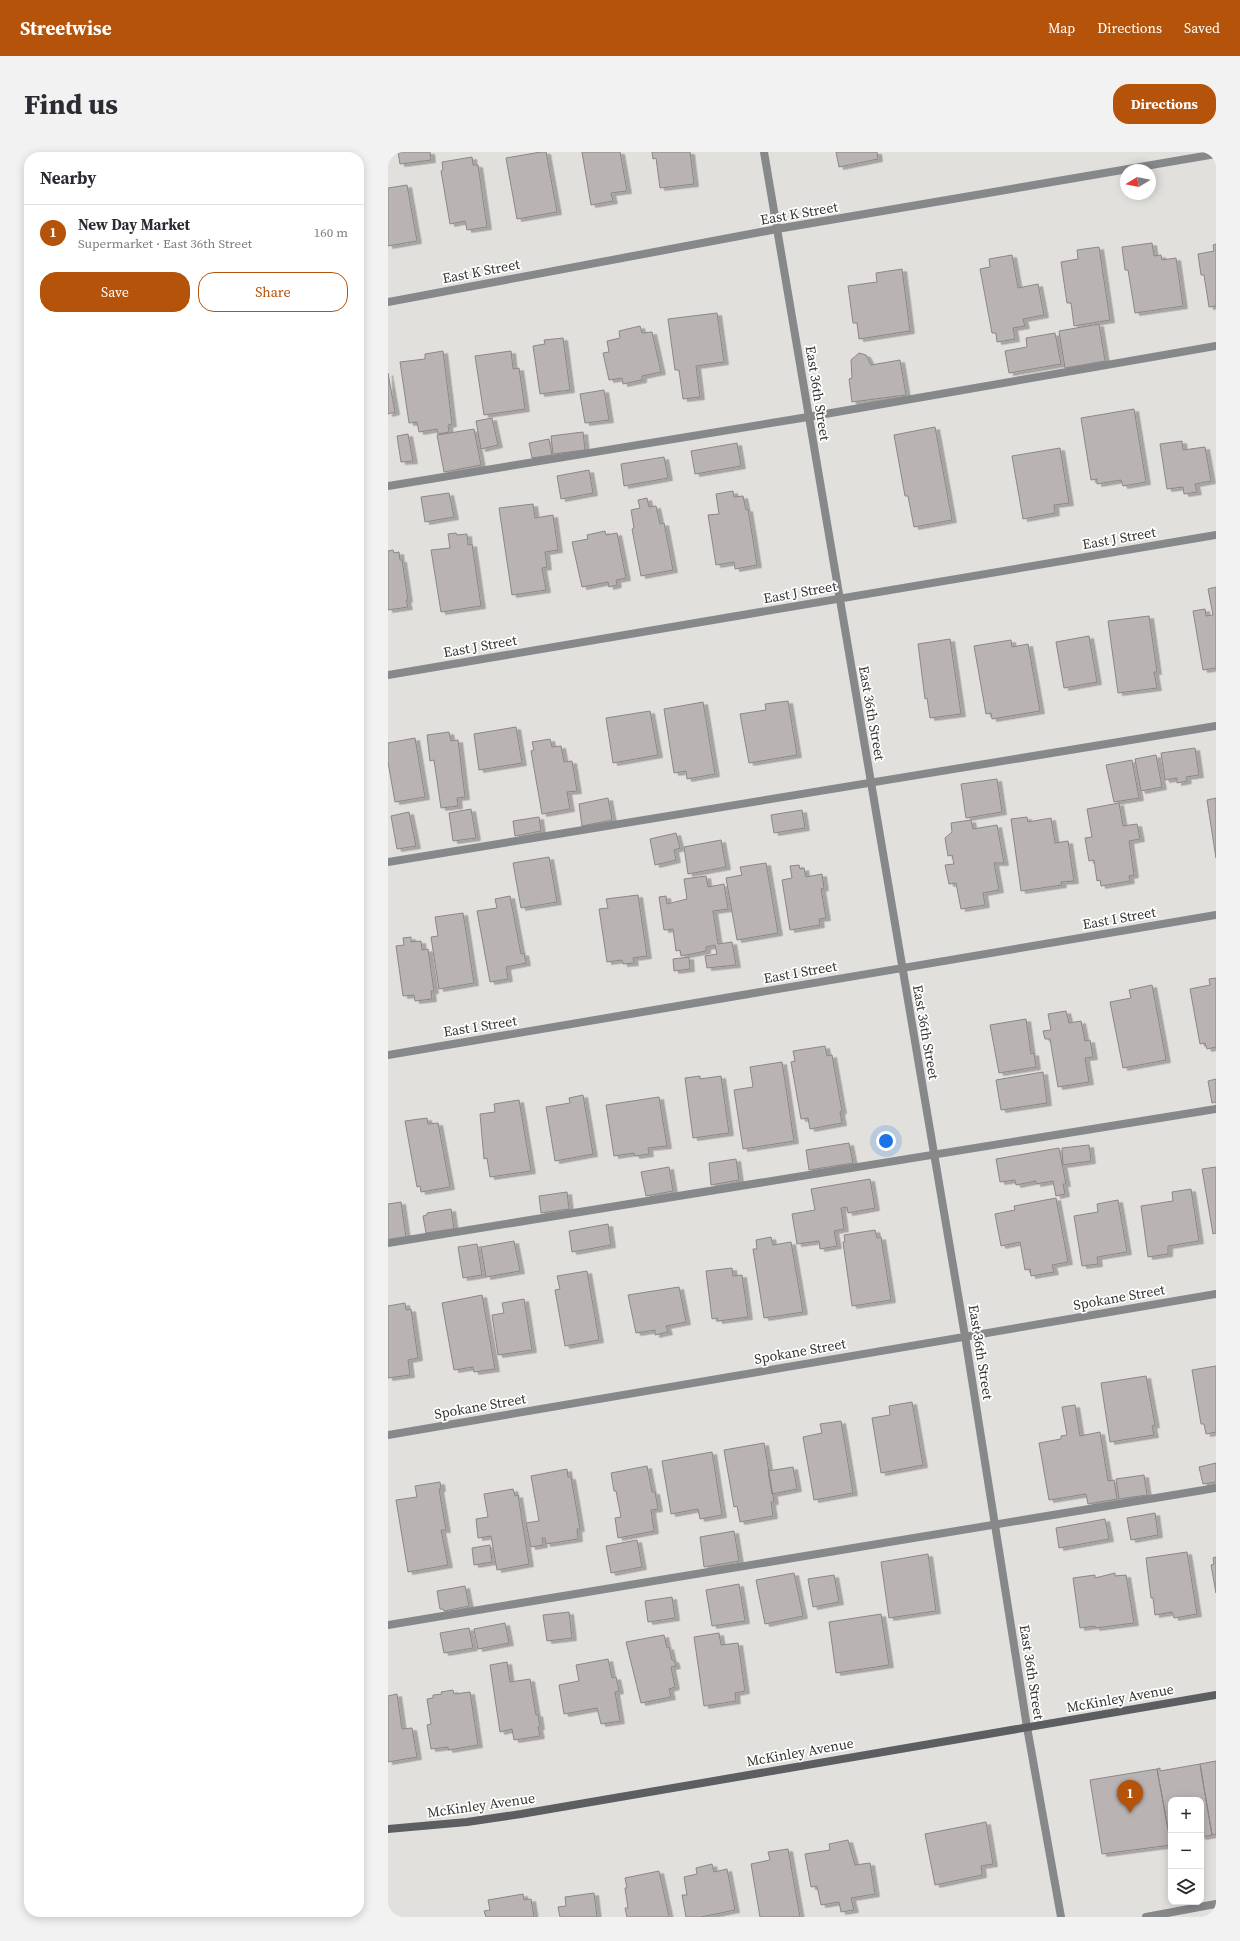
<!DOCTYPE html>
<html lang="en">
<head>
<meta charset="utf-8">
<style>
	body { margin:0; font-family:"Source Serif 4",serif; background:#f2f2f3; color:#2b2b33 }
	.controls { position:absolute; right:12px; bottom:12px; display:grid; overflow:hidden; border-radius:8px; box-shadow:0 2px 10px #0003 }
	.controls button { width:36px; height:36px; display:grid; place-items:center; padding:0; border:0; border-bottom:1px solid #e1e1e2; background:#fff; color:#2b2b33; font:20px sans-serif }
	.compass { position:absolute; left:732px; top:12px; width:36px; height:36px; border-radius:50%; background:#fff; box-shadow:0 2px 10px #0003; rotate:260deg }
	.you { position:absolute; left:498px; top:989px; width:14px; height:14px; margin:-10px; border:3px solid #fff; border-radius:50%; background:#1a73e8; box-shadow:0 0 0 6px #1a73e833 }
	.badge { display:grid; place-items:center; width:26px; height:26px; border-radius:50%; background:#b45309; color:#fff; font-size:13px; font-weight:700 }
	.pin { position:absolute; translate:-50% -33px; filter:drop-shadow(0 1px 2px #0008) }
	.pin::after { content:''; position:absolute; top:21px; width:14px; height:12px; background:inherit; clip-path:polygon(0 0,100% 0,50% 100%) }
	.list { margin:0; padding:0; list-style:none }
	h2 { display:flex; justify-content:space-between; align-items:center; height:52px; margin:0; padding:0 16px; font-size:17px }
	h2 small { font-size:13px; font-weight:400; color:#7c7c81 }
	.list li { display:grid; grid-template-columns:26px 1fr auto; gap:12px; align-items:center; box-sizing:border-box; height:56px; padding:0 16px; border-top:1px solid #e1e1e2 }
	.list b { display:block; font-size:15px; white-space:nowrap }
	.list p { margin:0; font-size:13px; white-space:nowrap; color:#7c7c81 }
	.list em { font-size:13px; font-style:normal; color:#7c7c81 }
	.actions { display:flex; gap:8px; padding:12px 16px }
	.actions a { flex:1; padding:9px 0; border:1px solid #b45309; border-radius:16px; text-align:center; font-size:14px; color:#b45309 }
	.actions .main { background:#b45309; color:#fff }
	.icon { flex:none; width:22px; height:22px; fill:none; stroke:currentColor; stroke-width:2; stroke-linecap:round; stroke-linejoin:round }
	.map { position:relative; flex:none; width:828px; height:1765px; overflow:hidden; border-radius:16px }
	header { display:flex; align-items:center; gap:24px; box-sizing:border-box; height:56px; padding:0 20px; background:#b45309; color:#fff }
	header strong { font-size:19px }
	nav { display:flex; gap:22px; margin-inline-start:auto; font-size:14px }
	.intro { display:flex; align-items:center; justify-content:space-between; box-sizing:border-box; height:96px; padding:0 24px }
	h1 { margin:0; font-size:28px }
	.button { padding:10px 18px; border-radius:16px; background:#b45309; color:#fff; font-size:14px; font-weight:700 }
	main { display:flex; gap:24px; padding:0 24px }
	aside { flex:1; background:#fff; border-radius:16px; box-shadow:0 2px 10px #0003 }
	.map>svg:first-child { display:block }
	.building { fill:#b9b4b3; stroke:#8c8786; filter:url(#shadow) }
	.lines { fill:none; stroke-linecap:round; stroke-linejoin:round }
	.lane { stroke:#87888a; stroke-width:8 }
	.street { stroke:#87888a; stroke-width:8 }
	.secondary { stroke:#5d5e61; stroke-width:8 }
	.labels { text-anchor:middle; stroke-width:3.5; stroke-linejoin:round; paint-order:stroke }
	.street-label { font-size:14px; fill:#363534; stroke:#fff }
</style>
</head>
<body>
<header>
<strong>Streetwise</strong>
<nav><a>Map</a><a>Directions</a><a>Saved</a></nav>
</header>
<div class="intro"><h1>Find us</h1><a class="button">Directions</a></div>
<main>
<aside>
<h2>Nearby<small></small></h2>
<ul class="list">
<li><span class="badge">1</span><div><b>New Day Market</b><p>Supermarket · East 36th Street</p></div><em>160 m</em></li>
</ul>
<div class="actions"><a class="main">Save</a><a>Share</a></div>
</aside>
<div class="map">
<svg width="828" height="1765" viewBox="0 0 828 1765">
	<defs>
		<filter id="shadow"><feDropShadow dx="4.5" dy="2.5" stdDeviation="0" flood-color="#0004"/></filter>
	</defs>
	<rect width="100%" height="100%" fill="#e2e0dc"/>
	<path class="building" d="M10 0H42L43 8 12 12Z
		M153 0H158L169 60 129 67 118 6Z
		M194 0H232L239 39 223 41 225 49 203 53Z
		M264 0H302L306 32 272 36 268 6 265 7Z
		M448 0H489L490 7 451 15Z
		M84 5 85 13H90L99 75 79 78 77 69 62 72 53 19 55 18 54 10Z
		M19 33 29 89 0 94V36Z
		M764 91 766 104 773 103 774 108 788 106 795 154 747 161 740 118H737L734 95Z
		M828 92V154L821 155 816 123H813L810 102 826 99 825 93Z
		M711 95 722 168 686 174 683 151H679L673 110 690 107 689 98Z
		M624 103 630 136 650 132 656 163 635 167 637 174 625 176 627 187 609 190 608 181H604L592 117 602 115 601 107Z
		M514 117 522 179 471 187 469 171H465L460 134 489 130 488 121Z
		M329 161 336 210 308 214 312 245 295 247 291 218H287L280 167Z
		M711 172 717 209 677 216 671 179Z
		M252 174 254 181 264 180 273 220 254 224V228L235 232 234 226 221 228 215 201 221 200 219 189 232 186 231 179Z
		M667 181 673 212 621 221 617 199 639 195 638 186Z
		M175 186 182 238 152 242 145 194 157 192 156 188Z
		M55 199 64 272 60 273 61 280 50 282 49 277 31 280 29 270 21 271 12 210 37 207V202Z
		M123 199 125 217 131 216 137 257 96 263 87 204Z
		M471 201 478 203 483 213 512 208 518 243 464 250 461 227 464 226 463 208Z
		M0 221 7 260 0 262Z
		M216 238 221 268 197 271 192 242Z
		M746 257 758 330 735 334 733 328 709 332V327L703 328 693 266Z
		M104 266 110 293 93 297 88 269Z
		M547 275 564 368 526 375 520 344H517L506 283Z
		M86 277 93 313 56 320 49 283Z
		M195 280 197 298 165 302 163 284Z
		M20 282 25 309 13 310 9 284Z
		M161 287 164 303 144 306 141 291Z
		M794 289 795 298 817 295 823 329 807 332 809 340 796 342 795 335 779 337 772 292Z
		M349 291 353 314 307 322 303 299Z
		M672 296 681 351 666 353 667 361 635 367 624 304Z
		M276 305 280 326 236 334 233 312Z
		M201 318 205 341 173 347 169 324Z
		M345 339 346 345 355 344 358 358 360 357 369 413 347 417 346 410 328 413 320 363 331 362 328 342Z
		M61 341 66 365 37 370 33 345Z
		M259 346 261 355 268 354 272 372 276 371 285 418 253 424 244 377 246 376 243 358 252 356 250 348Z
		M145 352 147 366 165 363 170 398 157 400 159 415 154 416 158 438 124 443 111 356Z
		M217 379 218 383 229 381 238 426 228 428 229 433 221 435 220 430 194 435 184 390 200 387 199 383Z
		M68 381 69 383 79 382 80 393 84 392 93 454 53 460 43 398 62 396 60 382Z
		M5 398 6 401 11 400 12 408H14L20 448H18L20 455 0 458V399Z
		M828 435V516L815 518 805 459 817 457 818 464 825 463 820 437Z
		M761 464 769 520H766L769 536 730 541 720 469Z
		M701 484 709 530 676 536 668 490Z
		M562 487 573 562 542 566 539 546 537 547 530 492Z
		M623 488 624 495 640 492 652 559 604 567 603 561 598 562 586 494Z
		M400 549 409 603 361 611 352 562 378 558 377 552Z
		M315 550 327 622 299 627 298 619 286 621 276 557Z
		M262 559 270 603 225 611 218 566Z
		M128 575 134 611 91 618 86 582Z
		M61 580 63 589 70 588 77 645 69 646 70 654 53 656 46 608 42 609 39 583Z
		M27 586 37 645 7 650 0 610V591Z
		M162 587 164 595 173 594 176 610 184 609 189 639 179 640 182 657 154 662 143 599 146 598 144 590Z
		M807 596 811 623 798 625 799 629 789 631V626L777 628 773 601Z
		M768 603 774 635 753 639 747 607Z
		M744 608 751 646 726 650 718 613Z
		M609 627 614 660 578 666 573 632Z
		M220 646 224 668 194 674 191 652Z
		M828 646V706L819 648Z
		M731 651 735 674 749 672 752 687 741 689 746 723 741 724 742 729 713 734 712 728 709 729 706 708 701 709 697 686 704 685 699 657Z
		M83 657 88 686 65 689 61 661Z
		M414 658 417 676 386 681 383 663Z
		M21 660 28 694 9 697 3 664Z
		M151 665 153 679 127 684 125 669Z
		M639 665 640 670 663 666 667 691 680 689 686 729 673 730 674 733 633 739 623 667Z
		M583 668 585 677 609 673 616 711H606L611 738 595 741 597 753 573 757 568 731 561 732 557 713 566 712 564 703 560 704 557 686 564 680 563 671Z
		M288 681 292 696 286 698 288 708 267 713 262 687Z
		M333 688 338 715 300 722 296 695Z
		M161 705 169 750 133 756 125 711Z
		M378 711 390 781 349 788 338 726 354 723 352 715Z
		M411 713 412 717 416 716 418 725 434 722 436 736 433 737 438 766 431 767 432 773 402 778 394 728 404 726 402 714Z
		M318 724 320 735 336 732 340 757 325 759 330 792 344 790 348 813 319 816 317 804 329 802 327 793 318 795V799L293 804 292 798 288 799 285 777 276 778 271 745 278 744 279 752 299 747 296 727Z
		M250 743 259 804 245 806 246 811 235 812 234 808 219 810 211 757 220 756 218 747Z
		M122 744 133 802 136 801 138 811 118 815 120 827 102 830 89 759 109 756 107 747Z
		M75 761 86 831 51 837 43 785 50 784 47 765Z
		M23 785V790L33 789 34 798 40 797 46 839H43L44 847 27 849 26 843 15 844 8 794 16 793 15 786Z
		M301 805 302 817 286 819 285 807Z
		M828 826V895L819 897 817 891 812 892 802 837 822 833 821 827Z
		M764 833 778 908 735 916 722 850 743 846 741 838Z
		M678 859 681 871 693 869 697 889 702 888 705 905 697 906 701 930 670 935 662 887H657L655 879 663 878 660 862Z
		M638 867 643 902 646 901 648 915 611 921 602 873Z
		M437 894 439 904 444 903 454 959 452 960 454 971 422 977 420 966 413 967 403 910 407 909 405 899Z
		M394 910 406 989 355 997 346 938 365 935 362 915Z
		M655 920 659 951 613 958 608 928Z
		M312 924V927L333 924 341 981 305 986 297 926Z
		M828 927V950L824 951 820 929Z
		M195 943 205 1002 167 1009 158 955 182 951 181 946Z
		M271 945 279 994 260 996 261 1002 247 1004 246 1001 226 1004 218 953Z
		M131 948 143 1019 102 1025 99 1006 96 1007 92 962 107 960 106 952Z
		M39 966 40 972 50 971 62 1035 33 1040 32 1034 29 1035 17 969Z
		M461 991 465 1011 421 1018 418 998Z
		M701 993 703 1009 675 1013 674 996Z
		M671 996 678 1032H675L677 1042 668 1044 665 1029 648 1032V1029L628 1033 627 1028 612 1030 608 1007Z
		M348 1007 351 1028 323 1033 321 1011Z
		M281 1015 285 1039 258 1044 253 1020Z
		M828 1015V1081L825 1082 814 1017Z
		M482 1027 487 1056 460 1061 459 1055 453 1056 456 1077 446 1079 449 1094 432 1097 431 1089 409 1092 404 1062 427 1058 423 1037Z
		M803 1037 811 1089 780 1094V1102L760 1105 753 1054 785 1049 784 1040Z
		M179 1040 181 1057 153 1061 151 1044Z
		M668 1046 680 1110 664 1113 666 1120 643 1124 642 1117 637 1118 632 1090 613 1094 607 1062 627 1058 626 1054Z
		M730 1048 739 1100 709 1105 710 1112 694 1114 686 1064 710 1060 709 1052Z
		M13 1050 18 1085 0 1088V1052Z
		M63 1057 66 1077 38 1081 35 1064 39 1063V1061Z
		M220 1072 223 1093 184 1100 181 1079Z
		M487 1078 489 1086 493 1085 503 1148 464 1154 455 1090H457L456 1083Z
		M383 1085 385 1093 403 1090 415 1160 376 1166 365 1097H369L368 1088Z
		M126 1089 132 1119 98 1125 93 1095Z
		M89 1092 94 1123 75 1126 70 1095Z
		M344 1116 345 1124 354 1123 360 1165 330 1169 329 1166 324 1167 318 1119Z
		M199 1119 211 1188 177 1194 167 1138 172 1137 169 1124Z
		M291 1135 298 1170 278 1174 280 1180 267 1183V1178L248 1181 240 1143Z
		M94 1143 107 1217 86 1220 85 1215 66 1218 54 1151Z
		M136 1147 144 1198 110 1203 104 1163 116 1161 114 1151Z
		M17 1151 18 1158 23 1157 30 1206 20 1208 22 1223 0 1226V1154Z
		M828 1214V1280L818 1282 816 1272H813L804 1218Z
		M758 1224 767 1273 764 1274 766 1283 722 1290 713 1231Z
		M524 1250 535 1313 493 1321 484 1266 502 1263 501 1254Z
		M687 1253 692 1284 712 1280 720 1329 726 1328 729 1347 700 1352 698 1342 661 1348 651 1291 673 1287V1284L679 1283 674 1255Z
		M453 1269 465 1341 426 1348 415 1285 434 1281 432 1272Z
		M376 1291 386 1350H383L385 1364 352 1370 349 1354 346 1355 336 1298Z
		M324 1300 334 1363 312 1367 310 1357 283 1362 274 1309Z
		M828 1311V1330L815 1332 811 1315Z
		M259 1314 264 1340H267L270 1357 263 1358 266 1379 230 1386 227 1366 233 1365 228 1339H226L223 1321Z
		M405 1315 409 1337 384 1342 380 1319Z
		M179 1317 180 1325H183L192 1377H189L190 1387 158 1392 157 1386H154L155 1393 143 1395 138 1371 151 1369 143 1324Z
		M756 1323 759 1343 731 1347 728 1327Z
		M52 1330 53 1337H51L58 1378H53L60 1413 20 1420 8 1348 29 1345 27 1334Z
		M125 1337 127 1344 130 1343 141 1412 109 1418 103 1384 90 1386 88 1367 100 1365 96 1342Z
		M767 1361 770 1383 743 1388 739 1366Z
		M717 1367 721 1387 671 1396 668 1376Z
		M346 1379 351 1409 316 1415 312 1385Z
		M249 1388 254 1415 223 1421 218 1394Z
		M102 1393 104 1410 86 1413 84 1396Z
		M799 1400 809 1462 786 1466 784 1460 767 1463 765 1446H763L758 1406Z
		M540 1402 548 1459 501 1466 493 1410Z
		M828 1405V1441L823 1413 826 1412 825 1406Z
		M406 1421 415 1464 377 1472 368 1428Z
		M727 1421V1424L738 1423 746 1471 707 1476V1474L692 1476 685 1426 707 1423V1426Z
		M446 1423 451 1450 425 1455 420 1427Z
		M351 1432 357 1469 324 1474 318 1438Z
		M77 1434 81 1454 56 1459 55 1457H52L49 1439Z
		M284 1445 287 1466 260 1470 257 1449Z
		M181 1460 184 1486 159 1489 155 1463Z
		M493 1462 501 1513 448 1521 441 1470Z
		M117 1471 121 1491 90 1497 86 1477Z
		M81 1476 85 1496 56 1501 52 1481Z
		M331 1481 333 1493 350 1491 357 1539 347 1541 348 1549 316 1554 306 1485Z
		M276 1483 279 1496 281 1495 284 1508H286L288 1514 283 1515 287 1535 281 1537 283 1545 253 1551 238 1490Z
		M220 1507 224 1526 228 1525 231 1539 227 1540 232 1569 213 1572 209 1556 176 1562 171 1533 191 1529 188 1513Z
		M119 1510 122 1530 142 1527 148 1563 150 1562 152 1575H150L152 1584 126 1588 124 1577 112 1580 102 1513Z
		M65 1538 66 1542 82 1540 90 1593 60 1598V1595L43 1597 39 1573 43 1572 39 1547 45 1546V1543L54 1542 53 1540Z
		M9 1542 14 1577 24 1576 29 1605 0 1610V1544Z
		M828 1609V1682L824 1683 812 1612Z
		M812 1612 824 1683 813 1685V1648H783V1693L769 1617 772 1616V1619Z
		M769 1617 783 1693 714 1702 702 1628Z
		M598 1670 605 1712 593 1714 594 1723 547 1733 537 1682Z
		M460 1688 467 1713 482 1711 487 1742 463 1746 466 1758 453 1760 451 1750 433 1753 429 1734 423 1735 417 1702 442 1698 441 1692Z
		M400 1697 412 1765H372L363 1712 382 1708 380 1700Z
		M324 1712 326 1720 339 1717 347 1758 313 1765H298L294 1743H299L296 1725 309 1722 308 1716Z
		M271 1719 281 1765H239L237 1756H240L237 1736H239L237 1726Z
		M206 1741 209 1765H172L170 1755 178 1754 177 1745Z
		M135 1742 136 1748 143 1747 146 1765H98L96 1759 102 1758 100 1748Z"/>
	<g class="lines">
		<path class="lane" d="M0 334 420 265 828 194
			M0 710 828 574
			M0 1091 828 957
			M0 1473 828 1336
			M758 1765 828 1752"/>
		<path class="street" d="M376 0 577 1184 639 1575 673 1765
			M0 150 389 77 828 2
			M0 523 828 383
			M0 903 828 763
			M0 1283 828 1142"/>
		<path class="secondary" d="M0 1677 79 1670 133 1662 828 1543"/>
	</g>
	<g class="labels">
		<g class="street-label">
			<text transform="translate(411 61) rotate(-10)" y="5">East K Street</text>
			<text transform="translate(93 119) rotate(-11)" y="5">East K Street</text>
			<text transform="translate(430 241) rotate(81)" y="5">East 36th Street</text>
			<text transform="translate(731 386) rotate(-10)" y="5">East J Street</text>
			<text transform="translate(412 440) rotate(-10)" y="5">East J Street</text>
			<text transform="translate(92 494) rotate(-10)" y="5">East J Street</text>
			<text transform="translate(484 561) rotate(80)" y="5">East 36th Street</text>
			<text transform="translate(731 766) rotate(-10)" y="5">East I Street</text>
			<text transform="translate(412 820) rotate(-10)" y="5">East I Street</text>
			<text transform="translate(92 874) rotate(-9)" y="5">East I Street</text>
			<text transform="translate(538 880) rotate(80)" y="5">East 36th Street</text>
			<text transform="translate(731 1145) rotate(-10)" y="5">Spokane Street</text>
			<text transform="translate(412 1199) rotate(-10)" y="5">Spokane Street</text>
			<text transform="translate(593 1200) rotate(81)" y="5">East 36th Street</text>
			<text transform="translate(92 1254) rotate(-10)" y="5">Spokane Street</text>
			<text transform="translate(644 1520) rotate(81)" y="5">East 36th Street</text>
			<text transform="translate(732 1546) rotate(-10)" y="5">McKinley Avenue</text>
			<text transform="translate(412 1600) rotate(-10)" y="5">McKinley Avenue</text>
			<text transform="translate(93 1653) rotate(-8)" y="5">McKinley Avenue</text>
		</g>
	</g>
</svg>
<div class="controls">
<button>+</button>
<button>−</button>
<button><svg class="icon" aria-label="layers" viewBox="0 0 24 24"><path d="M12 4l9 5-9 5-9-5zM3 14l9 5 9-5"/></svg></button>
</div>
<svg class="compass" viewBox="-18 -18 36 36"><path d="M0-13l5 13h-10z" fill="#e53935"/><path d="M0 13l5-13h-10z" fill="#7c7c81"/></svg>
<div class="you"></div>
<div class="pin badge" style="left:742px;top:1661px">1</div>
</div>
</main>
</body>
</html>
